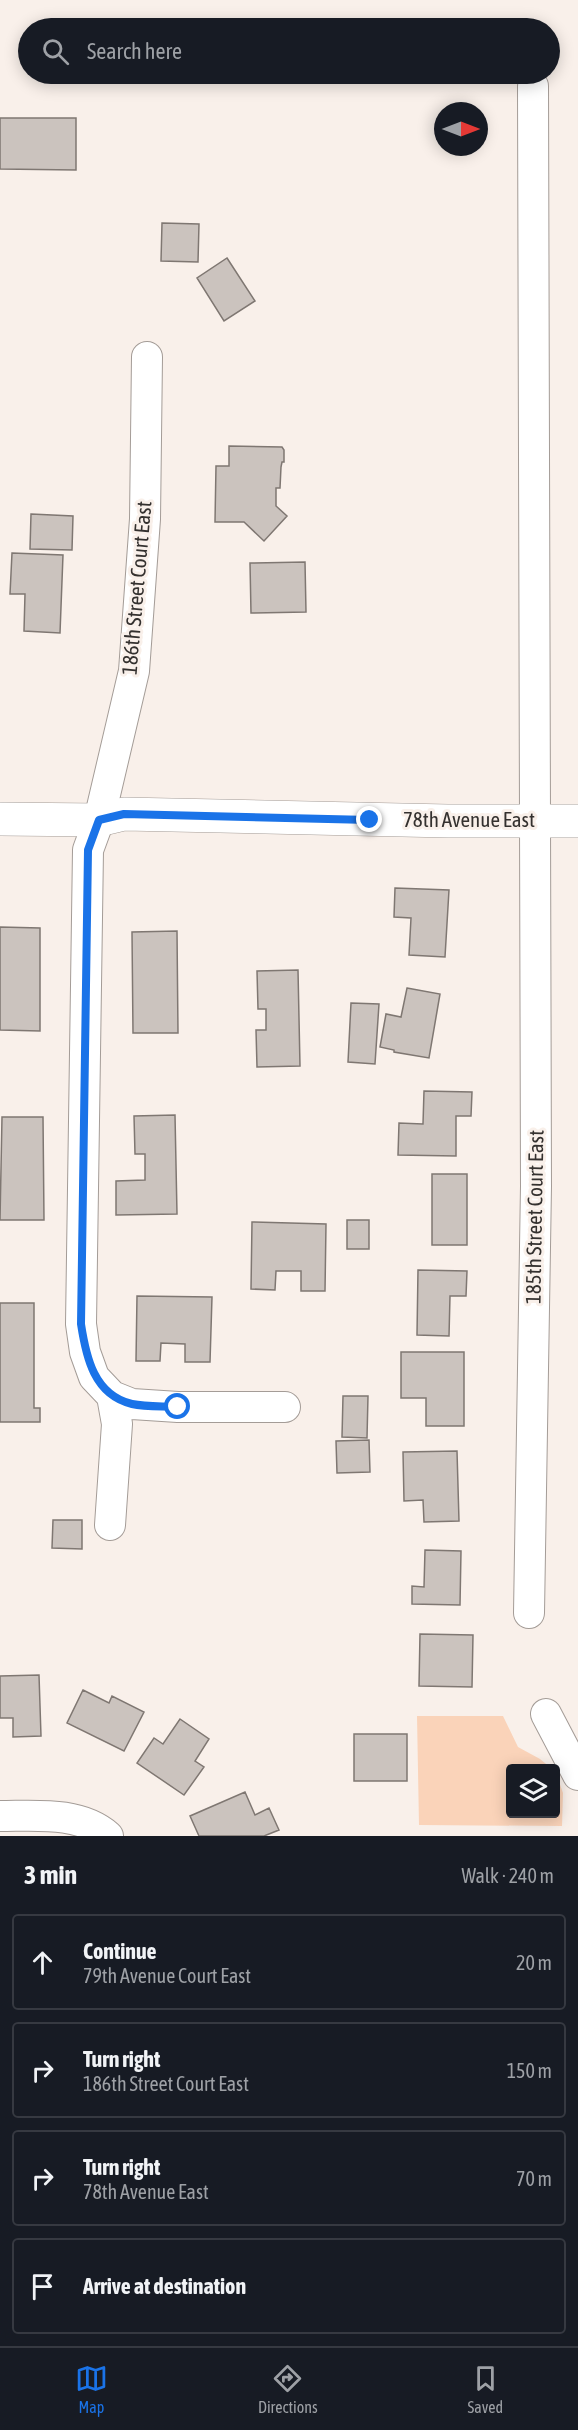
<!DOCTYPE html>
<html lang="en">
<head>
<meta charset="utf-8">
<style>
	body { margin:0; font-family:"Asap Condensed",sans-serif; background:#20242c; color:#f1f3f6 }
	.controls { position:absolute; right:18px; bottom:18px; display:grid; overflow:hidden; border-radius:6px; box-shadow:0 3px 15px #0003 }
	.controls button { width:54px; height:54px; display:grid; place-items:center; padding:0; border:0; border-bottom:2px solid #363941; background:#171b24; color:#f1f3f6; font:30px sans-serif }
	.compass { position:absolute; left:434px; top:102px; width:54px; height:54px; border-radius:50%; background:#171b24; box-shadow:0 3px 15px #0003; rotate:90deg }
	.stop { position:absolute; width:18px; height:18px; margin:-14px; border:4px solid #1a73e8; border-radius:50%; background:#fff }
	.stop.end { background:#1a73e8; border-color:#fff; box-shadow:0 2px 6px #0008 }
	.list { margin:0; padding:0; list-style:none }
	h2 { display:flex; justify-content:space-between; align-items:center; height:78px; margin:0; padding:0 24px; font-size:26px }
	h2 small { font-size:20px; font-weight:400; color:#9ea1a6 }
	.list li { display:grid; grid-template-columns:39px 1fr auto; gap:18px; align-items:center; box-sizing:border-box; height:96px; margin:0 12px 12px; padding:0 12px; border:2px solid #363941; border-radius:6px }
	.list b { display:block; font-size:22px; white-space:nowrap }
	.list p { margin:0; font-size:20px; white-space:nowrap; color:#9ea1a6 }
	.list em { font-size:20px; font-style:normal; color:#9ea1a6 }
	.icon { flex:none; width:33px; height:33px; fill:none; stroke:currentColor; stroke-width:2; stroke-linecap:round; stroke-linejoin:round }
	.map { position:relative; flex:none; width:578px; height:1836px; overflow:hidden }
	.search { position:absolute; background:#171b24; box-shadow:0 3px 15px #0003; left:18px; right:18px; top:18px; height:66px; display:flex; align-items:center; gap:15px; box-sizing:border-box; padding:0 21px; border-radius:33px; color:#9ea1a6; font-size:22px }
	.sheet { height:510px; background:#171b24 }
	nav { display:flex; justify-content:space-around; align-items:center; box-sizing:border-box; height:84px; border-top:2px solid #363941; background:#171b24; font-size:16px; color:#9ea1a6 }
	nav a { display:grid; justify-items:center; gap:3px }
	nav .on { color:#1a73e8 }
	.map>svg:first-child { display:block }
	.green { fill:#fad3b9 }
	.building { fill:#cbc3be; stroke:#7f7772; stroke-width:1.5 }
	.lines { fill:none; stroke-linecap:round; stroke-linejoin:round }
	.street-casing { stroke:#a49c97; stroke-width:32 }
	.secondary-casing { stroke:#a49c97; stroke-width:34 }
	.street { stroke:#fff; stroke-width:30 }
	.secondary { stroke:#fff; stroke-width:33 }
	.route { stroke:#1a73e8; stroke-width:8 }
	.labels { text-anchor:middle; stroke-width:6; stroke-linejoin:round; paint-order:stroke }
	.street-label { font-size:21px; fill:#34312f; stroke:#f9f0ea }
</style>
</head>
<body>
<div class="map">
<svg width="578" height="1836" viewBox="0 0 578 1836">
	<rect width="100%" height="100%" fill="#f9f0ea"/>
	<path class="green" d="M417 1716H503L518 1747 540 1759 551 1768H510V1814H556V1773L563 1793 562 1826 419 1825Z"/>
	<path class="building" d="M0 118H76V170L0 169Z
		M162 223 199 224 198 262 161 261Z
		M227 258 255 301 224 321 197 278Z
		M229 446 282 447 284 450V462H282L281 467 280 488H276V506L287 516 264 541 244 522H215L216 466H229Z
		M31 514 73 516 72 550 30 549Z
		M12 553 63 555 60 633 24 631 25 594H10Z
		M305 562 306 612 251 613 250 563Z
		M395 888 449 890 445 957 409 955 411 918 394 917Z
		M0 927 40 928V1031L0 1030Z
		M177 931 178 1033H133L132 932Z
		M298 970 300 1066 257 1067 256 1030H266V1009H258L257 971Z
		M407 988 440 994 429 1058 394 1052V1050L380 1047 386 1014 401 1017Z
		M351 1003 379 1004 375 1064 348 1062Z
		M424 1091 472 1092 471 1116H456V1156L398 1155 399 1123 423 1124Z
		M175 1115 177 1214 116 1215V1181L145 1180V1154H135L134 1116Z
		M2 1117H43L44 1220H0Z
		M432 1174H467V1245H432Z
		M347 1220H369V1249H347Z
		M252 1222 326 1224 325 1291H301V1271H276L275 1290 251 1289Z
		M418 1270 467 1271 466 1296H450L449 1336 417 1335Z
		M137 1296 212 1297 210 1362H185V1344L161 1343 160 1361H136Z
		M0 1303H34V1408H40V1422H0Z
		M401 1352H464V1426H426V1398H401Z
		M343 1396H368L367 1438 342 1437Z
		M369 1440 370 1472 337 1473 336 1441Z
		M457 1451 459 1521 424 1522 423 1500 404 1501 403 1452Z
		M53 1520H82V1549L52 1548Z
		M425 1550 461 1551 460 1605 412 1604V1586L424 1587Z
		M420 1634 473 1635 472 1687 419 1686Z
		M39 1675 41 1736 13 1737V1718H0V1676Z
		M83 1690 109 1703 112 1696 144 1712 124 1751 67 1723Z
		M180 1719 209 1739 195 1761 204 1767 184 1795 137 1763 154 1738 163 1744Z
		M354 1734H407V1781H354Z
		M245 1792 255 1815 269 1808 279 1830 264 1836H199L190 1816Z"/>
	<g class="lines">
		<g class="street-casing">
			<path id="street" d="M112 1396 132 1404 178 1407H285
				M110 1525 117 1424 112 1396 94 1377 85 1352 81 1324 88 850 99 820 134 671 145 519 147 357
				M529 1613 536 1186 533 86
				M546 1714 578 1775
				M0 1816C36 1816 79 1811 108 1836"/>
		</g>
		<g class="secondary-casing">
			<path id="secondary" d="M0 819 99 820 124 814 448 821H578"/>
		</g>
		<use href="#street" class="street"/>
		<use href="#secondary" class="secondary"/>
	</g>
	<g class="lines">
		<path class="route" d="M178 1407C163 1406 146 1407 132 1404 94 1395 86 1357 81 1324L88 850 99 820 124 814 370 820"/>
	</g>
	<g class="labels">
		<g class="street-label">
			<text transform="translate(137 588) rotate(-85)" y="7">186th Street Court East</text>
			<text x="469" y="827">78th Avenue East</text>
			<text transform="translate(535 1217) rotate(-89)" y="7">185th Street Court East</text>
		</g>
	</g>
</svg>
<div class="controls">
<button><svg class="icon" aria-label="layers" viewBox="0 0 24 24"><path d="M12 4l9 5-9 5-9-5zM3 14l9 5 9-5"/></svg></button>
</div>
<svg class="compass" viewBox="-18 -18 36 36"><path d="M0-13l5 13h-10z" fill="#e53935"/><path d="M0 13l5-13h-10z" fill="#9ea1a6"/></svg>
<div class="stop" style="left:178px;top:1407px"></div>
<div class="stop end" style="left:370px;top:820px"></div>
<div class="search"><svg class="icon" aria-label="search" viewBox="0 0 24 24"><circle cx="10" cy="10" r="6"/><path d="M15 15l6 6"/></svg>Search here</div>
</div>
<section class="sheet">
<h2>3 min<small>Walk · 240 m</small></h2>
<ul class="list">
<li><svg class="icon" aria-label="ahead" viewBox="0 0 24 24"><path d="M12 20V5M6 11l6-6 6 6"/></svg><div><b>Continue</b><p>79th Avenue Court East</p></div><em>20 m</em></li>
<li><svg class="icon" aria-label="right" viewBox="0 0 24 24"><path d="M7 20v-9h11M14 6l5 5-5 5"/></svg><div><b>Turn right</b><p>186th Street Court East</p></div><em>150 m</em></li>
<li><svg class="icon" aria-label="right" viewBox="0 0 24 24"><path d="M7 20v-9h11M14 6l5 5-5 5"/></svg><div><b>Turn right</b><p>78th Avenue East</p></div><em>70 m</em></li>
<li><svg class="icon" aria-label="arrive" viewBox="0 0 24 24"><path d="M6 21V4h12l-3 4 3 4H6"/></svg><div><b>Arrive at destination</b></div></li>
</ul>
</section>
<nav>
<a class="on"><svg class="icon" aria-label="map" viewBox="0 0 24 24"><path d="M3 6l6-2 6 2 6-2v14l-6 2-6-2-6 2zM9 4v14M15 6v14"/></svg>Map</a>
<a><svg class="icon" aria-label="directions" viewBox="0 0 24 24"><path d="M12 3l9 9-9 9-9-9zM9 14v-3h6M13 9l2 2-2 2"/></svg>Directions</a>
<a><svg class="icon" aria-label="saved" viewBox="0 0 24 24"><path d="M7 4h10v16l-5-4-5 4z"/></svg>Saved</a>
</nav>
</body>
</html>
